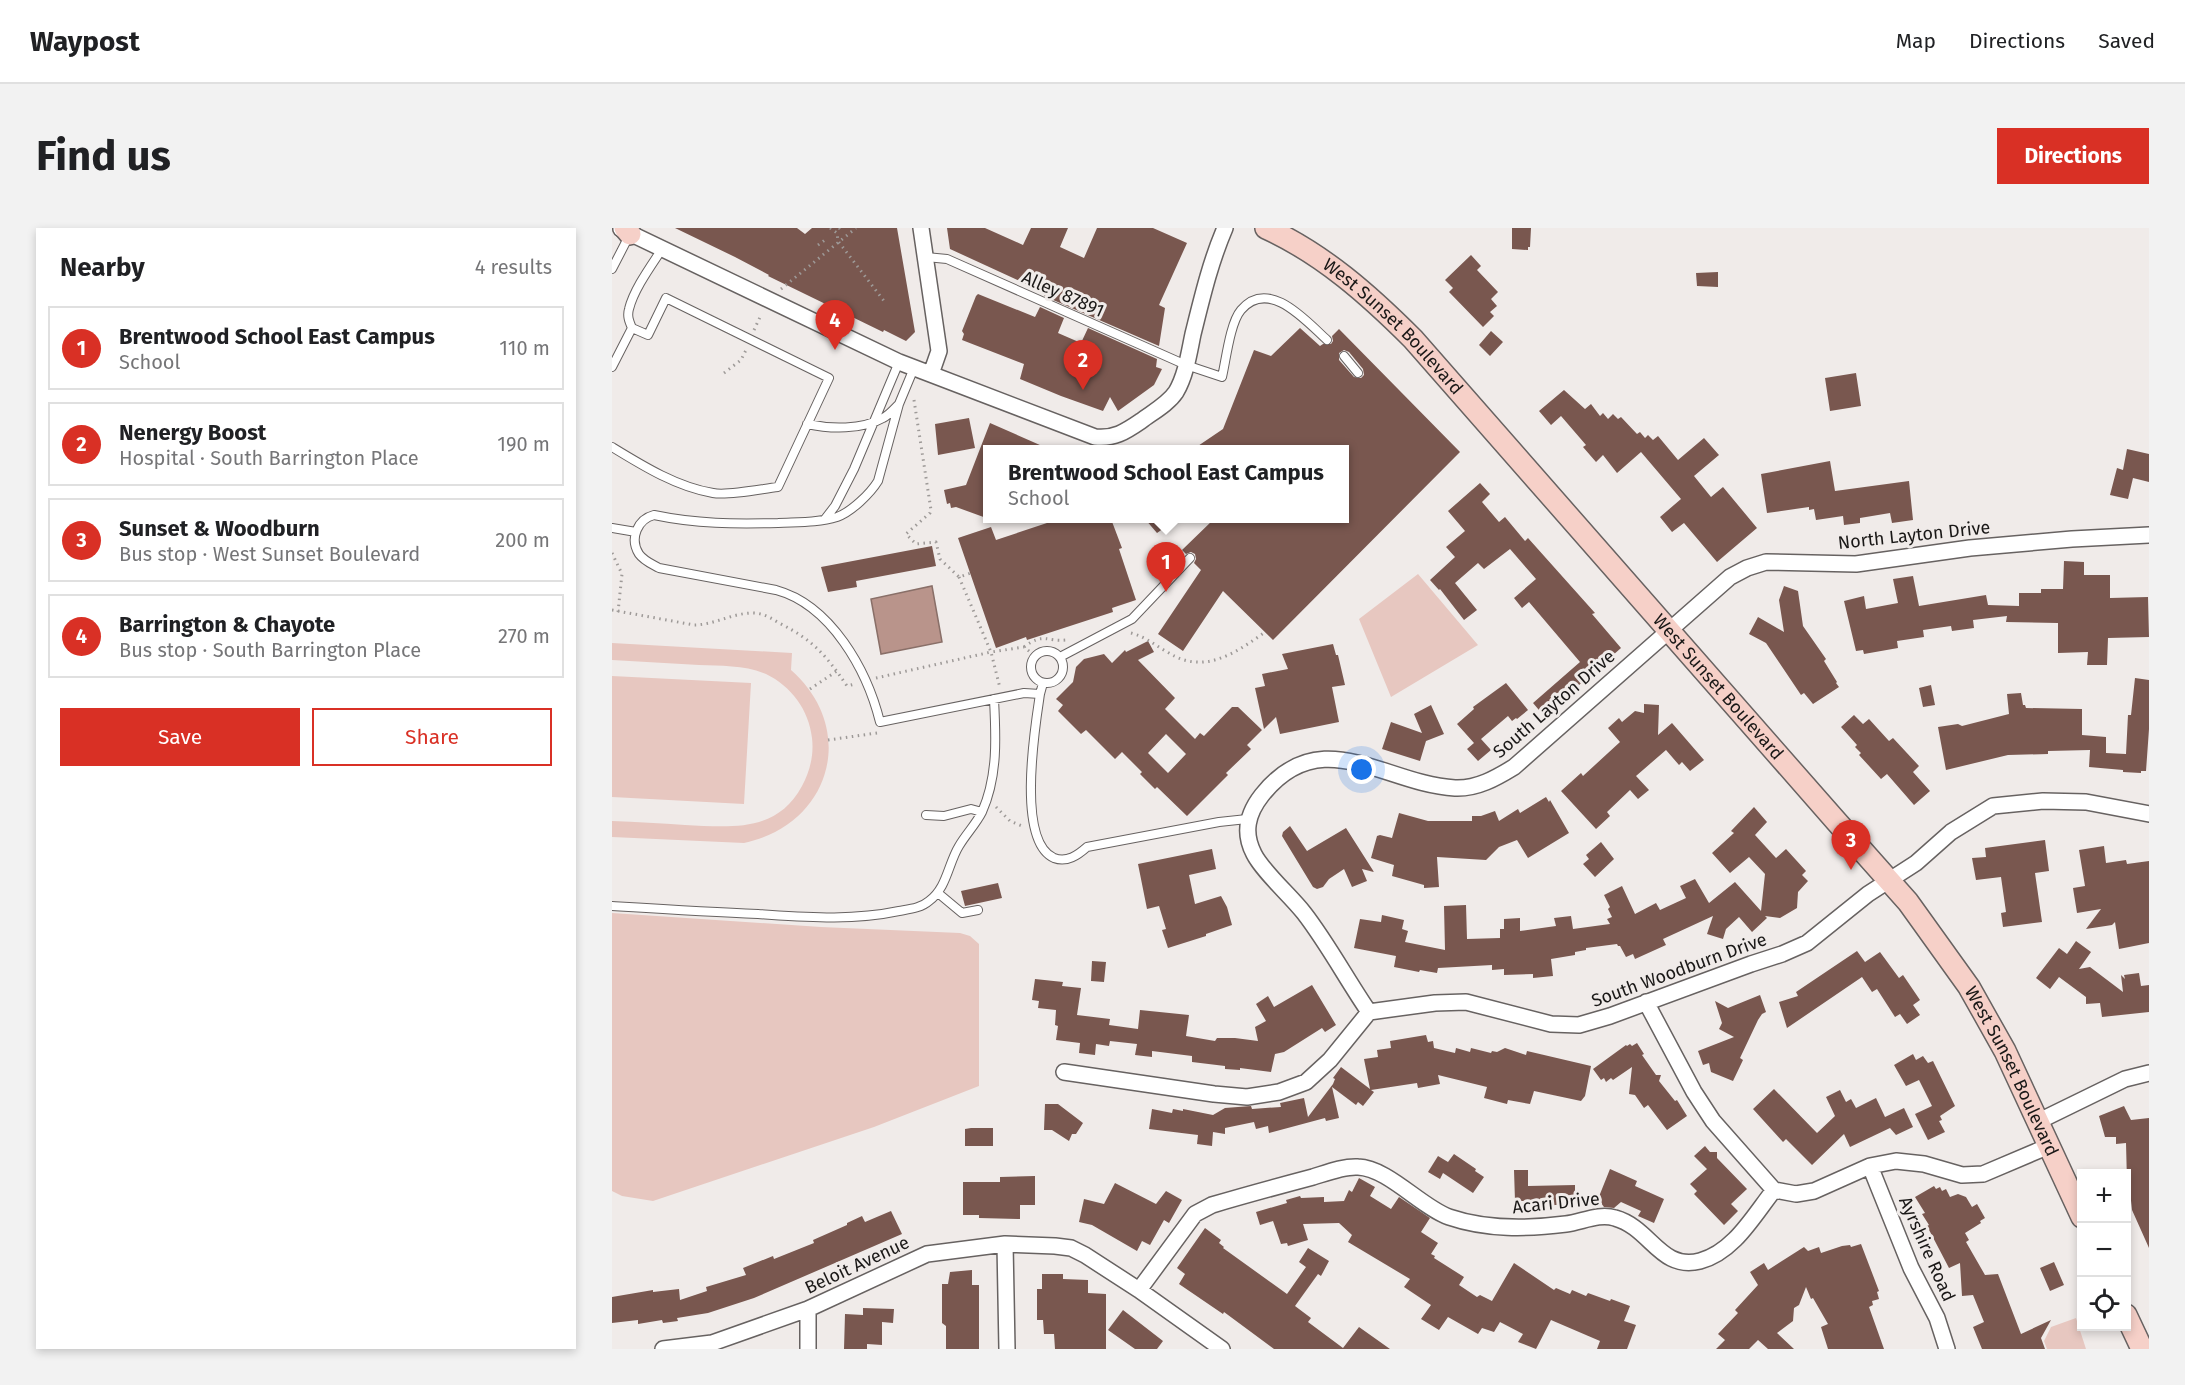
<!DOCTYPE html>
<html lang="en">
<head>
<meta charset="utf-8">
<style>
	body { margin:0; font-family:"Fira Sans",sans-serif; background:#f2f2f2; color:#202124 }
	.controls { position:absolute; right:18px; bottom:18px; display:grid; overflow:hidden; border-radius:0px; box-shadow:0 3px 9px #0003 }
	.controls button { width:54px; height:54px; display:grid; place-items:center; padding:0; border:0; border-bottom:2px solid #e0e0e0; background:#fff; color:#202124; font:30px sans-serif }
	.you { position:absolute; left:750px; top:542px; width:21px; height:21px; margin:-15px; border:4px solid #fff; border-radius:50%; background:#1a73e8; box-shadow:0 0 0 9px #1a73e833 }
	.badge { display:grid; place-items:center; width:39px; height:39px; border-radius:50%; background:#d93025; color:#fff; font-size:20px; font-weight:700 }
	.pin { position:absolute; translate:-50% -50px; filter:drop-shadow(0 2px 3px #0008) }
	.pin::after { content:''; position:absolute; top:32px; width:21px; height:18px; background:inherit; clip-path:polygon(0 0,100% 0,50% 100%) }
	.popup { position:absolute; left:371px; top:217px; width:366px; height:78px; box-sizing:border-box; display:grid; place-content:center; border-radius:0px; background:#fff; filter:drop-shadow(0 2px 4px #0005); font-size:20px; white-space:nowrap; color:#757577 }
	.popup b { font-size:22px; color:#202124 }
	.popup::after { content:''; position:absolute; left:50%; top:100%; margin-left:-12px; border:12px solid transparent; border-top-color:#fff }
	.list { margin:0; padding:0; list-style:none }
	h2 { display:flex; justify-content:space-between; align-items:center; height:78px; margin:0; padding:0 24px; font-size:26px }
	h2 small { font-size:20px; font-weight:400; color:#757577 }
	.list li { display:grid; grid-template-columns:39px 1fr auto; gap:18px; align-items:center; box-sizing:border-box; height:84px; margin:0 12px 12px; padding:0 12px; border:2px solid #e0e0e0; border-radius:0px }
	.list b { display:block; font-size:22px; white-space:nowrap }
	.list p { margin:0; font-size:20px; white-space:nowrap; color:#757577 }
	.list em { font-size:20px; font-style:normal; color:#757577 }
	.actions { display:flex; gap:12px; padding:18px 24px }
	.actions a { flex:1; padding:14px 0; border:2px solid #d93025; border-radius:0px; text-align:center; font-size:21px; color:#d93025 }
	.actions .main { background:#d93025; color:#fff }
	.icon { flex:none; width:33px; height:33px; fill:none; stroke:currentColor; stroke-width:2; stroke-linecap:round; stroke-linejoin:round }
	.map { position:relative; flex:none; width:1537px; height:1121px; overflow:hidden; border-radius:0px }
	header { display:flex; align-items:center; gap:36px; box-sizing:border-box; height:84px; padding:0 30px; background:#fff; border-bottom:2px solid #e0e0e0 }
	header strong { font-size:28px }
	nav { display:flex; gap:33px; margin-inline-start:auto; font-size:21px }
	.intro { display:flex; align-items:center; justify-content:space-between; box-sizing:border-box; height:144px; padding:0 36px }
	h1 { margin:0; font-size:42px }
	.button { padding:15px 27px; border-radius:0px; background:#d93025; color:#fff; font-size:21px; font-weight:700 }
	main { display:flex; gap:36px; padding:0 36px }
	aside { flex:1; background:#fff; border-radius:0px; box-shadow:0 3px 9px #0003 }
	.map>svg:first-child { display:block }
	.green { fill:#e7c7c0 }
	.water { fill:#b9948b; stroke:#896f68; stroke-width:1.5 }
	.building { fill:#79574f; fill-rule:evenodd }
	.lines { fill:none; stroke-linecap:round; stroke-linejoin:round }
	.lane-casing { stroke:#676261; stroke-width:10 }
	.street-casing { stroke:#676261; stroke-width:18 }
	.secondary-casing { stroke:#676261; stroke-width:24 }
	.path { stroke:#9e9a98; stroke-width:3; stroke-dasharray:1.5 4.5; stroke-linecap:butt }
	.lane { stroke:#fff; stroke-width:8 }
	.street { stroke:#fff; stroke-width:15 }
	.secondary { stroke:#f6d0c8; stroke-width:21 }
	.labels { text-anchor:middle; stroke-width:6; stroke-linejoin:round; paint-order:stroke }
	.street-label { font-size:18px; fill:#1a1817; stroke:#f0ebe9 }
</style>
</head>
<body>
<header>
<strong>Waypost</strong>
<nav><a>Map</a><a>Directions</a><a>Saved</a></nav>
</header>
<div class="intro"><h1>Find us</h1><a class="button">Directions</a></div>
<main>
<aside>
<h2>Nearby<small>4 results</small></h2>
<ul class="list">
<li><span class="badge">1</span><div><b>Brentwood School East Campus</b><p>School</p></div><em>110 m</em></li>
<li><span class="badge">2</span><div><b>Nenergy Boost</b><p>Hospital · South Barrington Place</p></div><em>190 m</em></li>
<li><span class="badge">3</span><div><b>Sunset &amp; Woodburn</b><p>Bus stop · West Sunset Boulevard</p></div><em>200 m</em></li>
<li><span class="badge">4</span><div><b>Barrington &amp; Chayote</b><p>Bus stop · South Barrington Place</p></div><em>270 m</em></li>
</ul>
<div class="actions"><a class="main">Save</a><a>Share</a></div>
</aside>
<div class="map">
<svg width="1537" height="1121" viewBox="0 0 1537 1121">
	<rect width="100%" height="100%" fill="#f0ebe9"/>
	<path class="green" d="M806 346 866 417 779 469 747 391Z
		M0 415 180 425 179 442C247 502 218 597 132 615L0 609V593C24 594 49 595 73 597 118 599 165 605 190 558 198 543 202 527 200 510 197 482 179 458 154 446 133 437 109 438 87 437 58 435 29 434 0 432Z
		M0 448 139 455 132 576 0 569Z
		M0 685 209 699 348 705 358 708 367 716V858L262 899 41 973 10 968 0 963Z
		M1464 1090 1474 1121H1435L1432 1113 1439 1099Z"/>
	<path class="water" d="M320 358 330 414 269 426 259 371Z"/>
	<path class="building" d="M63 0H185L193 6 200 0H285L303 104 294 113 272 102 271 104 156 48 157 47 123 29Z
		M335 0H373L411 17 419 0H456L448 19 472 30 485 0H541L575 15 547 77 553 80 547 118 432 68 434 65 338 21Z
		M900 0H919L918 19H916V22L900 21Z
		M859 27 869 38 865 42 886 64 879 71 885 78 878 84 882 88 871 99 837 64 841 60 833 52Z
		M1106 44V59L1085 58 1084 45Z
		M366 66 423 89 428 79 452 90 446 105 469 115 476 100 545 131 544 139 550 141 542 157 506 183 498 169 491 183 449 168 408 151 412 136 350 112 352 106 350 103 364 68Z
		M688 100 708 118 711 116H719L721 113 720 108 727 101 848 224 661 412 611 363 571 423 546 406 589 342 582 335 584 331 583 326 579 324 574 326 570 322 602 291H732V222H580L611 201 642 122 659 128ZM732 122 737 124 751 141 752 147 749 150 742 149 727 132V125Z
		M879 103 891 114 878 128 867 117Z
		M1244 145 1249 178 1218 183 1213 150Z
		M952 162 973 181 979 176 988 188 991 185 996 191 1001 186 1006 191 1009 189 1025 206 1028 204 1033 210 1036 207 1041 212 1046 208 1066 232 1092 210 1107 227 1082 248 1099 269 1111 259 1145 300 1105 334 1072 295 1060 304 1048 289 1069 271 1029 224 1005 245 991 227 984 234 971 219 974 217 949 188 939 197 927 183Z
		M357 190 363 220 326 227 323 196Z
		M378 195 437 221 375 222V276L372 278 377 291 344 279 339 280 338 275 335 276 332 262 354 257Z
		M1515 221 1537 226V254L1521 250 1516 271 1498 267 1505 240 1511 242Z
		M1218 233 1223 263 1297 253 1301 292 1280 295 1278 285 1248 290V295L1232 297 1231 288 1204 292 1202 281 1197 282V279L1155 285 1149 246Z
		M868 255 878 266 870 274 887 294 893 289 913 313 916 310 983 385 980 386 1009 420 932 488 921 475 968 434 917 374 910 380 902 370 924 351 898 321 872 341 866 335 843 355 865 382 852 392 828 361 827 362 818 352 843 329 834 319 853 303 836 283Z
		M447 291H499L510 320 507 321 524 372 500 380 501 384 415 412 414 409 384 420 346 310 379 299 384 312Z
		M533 291H565L545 305Z
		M320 318 324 338 244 353 245 359 216 364 209 339Z
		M1452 333 1472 334V347H1498V370L1536 369 1537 409 1496 410 1495 437H1475L1476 424 1446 425V395L1394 394 1395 388 1361 392 1362 400 1340 403 1339 398 1311 402 1312 409 1285 413 1286 420 1252 426 1251 422 1244 423 1232 373 1252 368 1254 381 1286 375 1281 351 1301 348 1307 378 1374 367 1376 377 1407 378V365H1429V361H1451Z
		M1172 358 1186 363 1191 398 1214 431 1212 433 1225 454 1224 455 1227 459 1201 476 1192 465 1189 467 1154 415 1137 406 1146 389 1172 404 1167 372Z
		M536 413 542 424 526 432 563 470 553 481 583 511 588 505 592 508 620 479H626L650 502 635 517 639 521 614 545 616 547 575 588 545 559 543 561 528 546 530 544 510 524 503 531 474 502 469 506 446 483 451 477 444 471 461 454 464 439 472 431 492 426 500 435 513 422 514 424ZM554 506 574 526 556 545 536 525Z
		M721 416 724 427H726L733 457 720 459 727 494 668 506 664 489 652 501 643 460 653 458 650 446 676 441 670 426Z
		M1523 450 1537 452V501L1534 543H1529V545L1511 544V542L1477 539 1478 522 1436 523V526L1396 527 1334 542 1326 499 1346 496 1350 498 1397 486 1395 466 1409 465 1411 477H1413L1414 480 1470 481V507L1494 509V525L1514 526 1516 487H1519Z
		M894 455 916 482 905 491 904 490 900 493 896 488 869 511 879 522 866 533 855 521 862 515 845 496 862 481 861 479Z
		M1319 457 1323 477 1311 479 1307 460Z
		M1032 476 1047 477 1046 507 1060 495 1092 532 1078 543 1070 534 1067 537 1054 522 1024 548 1037 562 1026 571 1018 562 995 584 998 588 984 601 949 563 969 545 971 548 1008 514 996 500 1007 490 1010 494 1023 483 1032 485Z
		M819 477 832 506 814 513 808 533 770 521 779 494 810 505 802 486Z
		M1242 487 1251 496 1257 491 1277 513 1281 510 1307 538 1301 544 1318 563 1302 577 1275 546 1269 551 1247 527 1249 525 1243 519 1245 517 1229 499Z
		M934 569 937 574 938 572 957 605 916 630 905 612 887 619 874 632 825 629 827 659 812 660V657L780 648 782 637 759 630 765 608 768 607 780 610 787 585 816 593H860V588H869L883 583 887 593 906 581 908 585Z
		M1142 579 1155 594 1143 607 1164 630 1174 621 1194 643 1190 647 1196 653 1186 664 1185 680 1168 690 1153 688 1155 690 1140 704 1127 689 1114 701 1111 711 1095 706 1101 688 1051 711 1054 717 1023 731 1021 726 1014 729 1008 718H1006L1005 716 974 720V722L963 724V727L939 731 941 748 921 750V746L892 747V741L880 742V737L826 740 825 745 808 742 807 744 782 739 784 728 742 720 748 691 769 694 770 687 792 692 790 701 796 703 793 714 833 722 832 678 854 677 855 711 888 710V701H892V691L908 690V703L944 698 942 690 959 688 961 701 998 696 995 691 1000 689 996 681 998 679 992 667 1010 658 1023 686 1044 675 1048 682 1074 670 1068 658 1083 651 1097 675 1123 654 1149 683 1153 646 1137 629 1118 645 1100 625 1122 605 1119 603Z
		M678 598 695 623 734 600 762 644 750 641 755 653 740 659 732 641 717 651 711 659 705 661 701 659 670 608 671 604Z
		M1433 612 1437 643 1423 645 1430 694 1391 699 1389 685 1394 684 1389 649 1364 652 1360 630 1374 629 1373 620Z
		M989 614 1002 631 983 649 971 636 977 631 974 627Z
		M1492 618 1494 635 1514 632 1515 636 1537 633V715L1507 721 1503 694 1500 697 1474 701 1489 681 1465 685 1461 660 1473 658 1467 622Z
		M600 621 604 641 577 647 583 676 609 668 615 679 620 697 594 706V708L556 720 550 702 554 701 547 678 535 681 526 636Z
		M386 655 390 670 353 678 349 663Z
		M1464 713 1479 724 1467 741 1478 739 1511 764 1509 747 1513 751 1512 747 1527 745 1529 758 1537 757V784L1490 789 1488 775 1474 776V769L1447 749 1438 761 1424 750 1447 720 1455 726Z
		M1245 723 1253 734 1268 724 1287 750 1291 747 1308 772 1301 777 1308 787 1295 796 1288 786 1283 789 1265 761 1260 764 1250 749 1175 800 1167 774 1186 768 1184 764Z
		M480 733 494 734 492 754 479 753Z
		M423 751 451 754 450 758 469 760 465 787 498 791 497 797 526 801 528 782 577 787 574 808 603 813 605 810H623L646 813 643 799 654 793 644 776 656 768 662 779 700 757 724 797 713 804 710 800 672 824 663 826 659 844 628 840V842L613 841V838L580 834V828L540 823V829L523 827 525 816 498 813 497 818 484 816 483 827 467 825 468 815 444 812 446 798 443 797 444 782 426 780 427 773 420 772Z
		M1148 767 1154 784 1150 786 1146 792 1128 830 1131 832 1121 853 1099 844 1097 835 1091 837 1086 823 1122 809 1107 801 1110 795 1103 773 1116 780Z
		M814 807 816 814 821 813 822 820 843 825 844 820 858 824 859 820 879 825 880 823 885 824 893 820 914 827 915 823 979 838 973 868 969 873 922 863 918 876 896 872 895 876 872 870 875 859 826 847 828 856 806 860 805 855 759 862 762 864 751 878 746 874 744 877 720 859 727 890 714 893 713 890 657 905 656 898 644 901 642 894 613 900V906L601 904 600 918 585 916 586 907 537 901 540 881 560 885 561 881 571 883V881L601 887 613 880 639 878 640 881 669 879 668 875 692 870 696 889 721 856 723 851 721 850 729 839 758 861 752 831 766 829 765 822 779 820 778 813Z
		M1025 815 1032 826 1030 827 1044 847H1049L1047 853 1063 873 1065 872 1075 888 1055 902 1036 877 1032 880 1023 867 1017 866 1020 839 1001 852 999 850 994 854 992 850 989 852 981 841 1014 817 1015 818 1018 816 1020 818Z
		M1301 826 1304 832 1311 828 1316 835 1321 833 1343 878 1328 888 1330 892 1327 893 1333 904 1316 912 1303 886 1320 878 1307 852 1294 858 1282 837Z
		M1162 861 1205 905 1223 888 1214 869 1228 862 1234 874 1239 871 1244 880 1264 870 1273 889 1292 880 1301 899 1284 907 1278 900 1238 919 1232 906 1200 937 1174 911 1171 914 1141 881Z
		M433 876H446L471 895 464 906H460L457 913 440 902H432Z
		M1512 878 1519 892 1537 890V1020L1520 982 1517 954H1515L1514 915 1504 916V909H1493L1487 888Z
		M359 900H381V918H353V901Z
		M1093 918 1098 924H1105V930L1135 961 1119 976 1126 983 1112 997 1082 966 1085 963 1078 956 1095 941 1082 928Z
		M842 926 864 941 863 943 872 949 861 965 831 945 828 951 816 944 826 928 836 934Z
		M998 941 1025 953 1023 958 1052 971 1042 995 1026 988 1029 983 1009 974 1002 980 992 979 986 971Z
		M902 942H916V958L963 957V973H954L955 976 920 979 915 975V973H903Z
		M423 948V977H408V991L367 990V987H351V954H388V949Z
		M747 950 763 959 758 968 779 981 787 969 818 990 809 1004 826 1015 819 1026 823 1028 822 1030 852 1049 847 1057 865 1069 868 1067 880 1073 902 1035 942 1062 944 1060 958 1066 960 1062 974 1068 976 1065 998 1073 999 1071 1018 1078 1012 1093 1024 1097 1015 1121H985L988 1113 939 1092 924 1121 906 1114 911 1106 888 1094 882 1104 870 1100 866 1106 836 1089 827 1102 809 1091 819 1077 792 1059 798 1051 736 1014 740 1007 727 995 691 996 696 1012 676 1018 675 1015 669 1016 661 993 648 997 644 984 675 975 674 972 688 968 689 970 712 969V974L732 973 737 962 740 964Z
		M503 955 544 976 554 963 570 972 557 995 552 992 538 1017 530 1013 525 1023 480 997 467 994 472 971 492 976Z
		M1322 958 1324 961 1328 959 1330 963 1334 961 1338 969 1346 966 1354 969 1360 979 1365 976 1373 990 1368 993 1369 995 1353 1005 1357 1012 1354 1014 1373 1047 1386 1046 1409 1106 1439 1092 1429 1110 1433 1121H1370L1361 1099 1372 1094 1361 1067 1350 1068 1348 1035 1337 1040 1315 998 1317 997 1310 986 1313 985 1303 969Z
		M279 983 290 1006 142 1070 96 1085 65 1090 66 1093 51 1095 50 1092 26 1096V1092L0 1095V1069L41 1062V1064L67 1061 68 1072 95 1063 94 1059 134 1047 131 1040 161 1028 162 1031 202 1015 201 1012 235 997V995L250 988 253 994Z
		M593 1000 609 1012 607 1015 612 1019 611 1020 675 1066 694 1039 687 1034 696 1020 717 1033 709 1048 706 1046 683 1078 699 1090 696 1094 731 1120 747 1099 778 1121H662L612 1084 611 1086 567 1056 573 1046 565 1040Z
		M1249 1016 1267 1063 1265 1064 1267 1071 1260 1073 1261 1077 1257 1079 1272 1121H1216L1209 1099 1216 1096 1201 1070 1199 1071 1194 1059 1187 1077 1182 1080 1181 1093 1165 1105 1182 1121H1156L1146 1112 1137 1121H1104L1113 1112 1106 1106 1126 1085 1123 1082 1146 1057 1138 1044 1152 1035 1156 1042 1192 1019 1196 1023 1207 1019 1209 1025 1230 1018 1238 1017 1239 1019Z
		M1442 1034 1452 1057 1438 1063 1428 1040Z
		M360 1042V1057H367V1121H334V1098L330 1095V1056H336L338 1044Z
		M430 1046H451V1051L476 1052V1065L494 1066V1121H443L442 1106H432L431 1092H425V1061H430Z
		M251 1080 282 1081 281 1095 270 1094V1117L255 1116V1121H232L233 1086 251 1087Z
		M511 1082 551 1113 545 1121H523L496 1102Z"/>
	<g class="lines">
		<g class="lane-casing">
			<path id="lane" d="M314 29 335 31 574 137 610 149C614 132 618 95 629 82 657 49 695 94 715 112
				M0 41 17 8
				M20 100C17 93 15 88 17 81 22 61 39 38 50 21
				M732 128 746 145
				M0 139 20 100 36 107 54 70 217 150 166 259C149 261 116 268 101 265 65 259 31 238 0 219
				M302 140 287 176 266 253C258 266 239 284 225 289 206 295 185 294 166 295 122 296 85 296 42 287 26 291 17 310 27 326 32 333 40 336 47 340L164 362C219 377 255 442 268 494L412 465 428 466
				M195 196C218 201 250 202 271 190 277 187 282 181 286 177
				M213 291 223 278 242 241 287 134
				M0 300 24 304
				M419 439a16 16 0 1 1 32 0a16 16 0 1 1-32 0Z
				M448 429 520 391 578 330
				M431 455 428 466C423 499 404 613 442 630 455 635 466 627 475 619L607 594 635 591
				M314 587 332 588 359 581 370 584
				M326 665 350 685 366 682
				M0 678C49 681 97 684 146 686 194 689 240 693 287 683 298 681 309 680 317 673 335 660 336 636 347 618 354 606 364 596 370 584 386 548 384 509 382 471"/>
		</g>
		<g class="street-casing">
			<path id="street" d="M309 0 327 123 319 146
				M9 1 287 134 483 209C502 211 513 204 529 193 541 184 556 176 564 164 574 147 577 125 581 106 590 70 598 35 613 0
				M1034 774 1082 864 1101 893 1162 962 1184 966 1202 963 1258 938 1284 933 1312 936 1350 947 1371 946 1437 918
				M757 784C735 752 716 716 692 685 679 668 651 644 642 626 631 605 635 586 650 567 709 493 772 556 843 560 865 561 884 550 902 539L1118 349 1135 340 1154 334 1244 336 1358 320 1460 311 1537 307
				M452 844 602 866 635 869 667 864 694 854 718 832 757 784 823 775 854 774 939 796 967 797 998 788 1139 736 1170 726 1195 715 1256 666 1304 635 1339 604 1381 578 1431 573 1474 574 1537 586
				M1425 894 1513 851 1537 845
				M1258 938 1299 1040 1325 1090 1335 1121
				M393 1016 395 1121
				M527 1062 583 986 600 977C634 967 667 958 701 949 714 945 732 938 746 939 776 940 809 979 837 989 875 1002 915 1001 954 996 970 994 987 985 1003 990 1039 1000 1048 1043 1088 1033 1122 1024 1142 987 1162 962
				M196 1081V1121
				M51 1121 100 1115 196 1081 315 1026 393 1016 443 1018 459 1020 473 1027 527 1062 610 1121"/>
		</g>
		<g class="secondary-casing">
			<g id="secondary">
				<path d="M13 0 18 6"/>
				<path id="s1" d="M654 0C711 26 757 67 801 111L1224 593 1296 674 1357 759 1393 823 1470 989"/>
				<path d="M1514 1087 1530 1121"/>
			</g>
		</g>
		<path class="path" d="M218 0 225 5 226 13 272 73
			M227 0 229 2
			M206 17 213 12
			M169 61 244 0
			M142 102 149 87
			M112 145 129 132 134 122
			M302 172 319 282 318 285 294 306 304 316 324 314 328 331 347 349 362 344
			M0 325 10 346 6 384
			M347 349 379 424 412 419 423 428
			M0 382 82 397C102 397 120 385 141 385 151 385 159 390 167 395 201 412 214 427 235 458L243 456
			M519 405C534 409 544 418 557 425 592 447 624 425 653 404
			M412 419C432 404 434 414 454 412
			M264 450 379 424 388 460
			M198 461 225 443
			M216 512 265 505
			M384 579 398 593 410 598"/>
		<use href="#lane" class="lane"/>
		<use href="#street" class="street"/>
		<use href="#secondary" class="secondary"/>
	</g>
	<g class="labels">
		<g class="street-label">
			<text transform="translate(451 66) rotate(24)" y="6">Alley 87891</text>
			<text dy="6" stroke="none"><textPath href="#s1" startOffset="162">West Sunset Boulevard</textPath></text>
			<text transform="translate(1302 307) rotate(-6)" y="6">North Layton Drive</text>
			<text dy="6" stroke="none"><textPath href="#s1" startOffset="648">West Sunset Boulevard</textPath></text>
			<text transform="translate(942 476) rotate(-41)" y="6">South Layton Drive</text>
			<text transform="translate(1067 742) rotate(-20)" y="6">South Woodburn Drive</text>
			<text dy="6" stroke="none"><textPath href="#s1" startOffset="1134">West Sunset Boulevard</textPath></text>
			<text transform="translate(944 975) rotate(-6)" y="6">Acari Drive</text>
			<text transform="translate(1315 1021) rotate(66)" y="6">Ayrshire Road</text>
			<text transform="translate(245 1037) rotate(-25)" y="6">Beloit Avenue</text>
		</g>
	</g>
</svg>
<div class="controls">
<button>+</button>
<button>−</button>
<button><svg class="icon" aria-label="locate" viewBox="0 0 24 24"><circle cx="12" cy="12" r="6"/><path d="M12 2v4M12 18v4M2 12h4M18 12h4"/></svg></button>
</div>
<div class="you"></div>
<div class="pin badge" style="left:554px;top:364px">1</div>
<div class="popup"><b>Brentwood School East Campus</b>School</div>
<div class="pin badge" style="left:471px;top:162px">2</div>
<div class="pin badge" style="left:1239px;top:642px">3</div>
<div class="pin badge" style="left:223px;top:122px">4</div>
</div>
</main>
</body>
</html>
